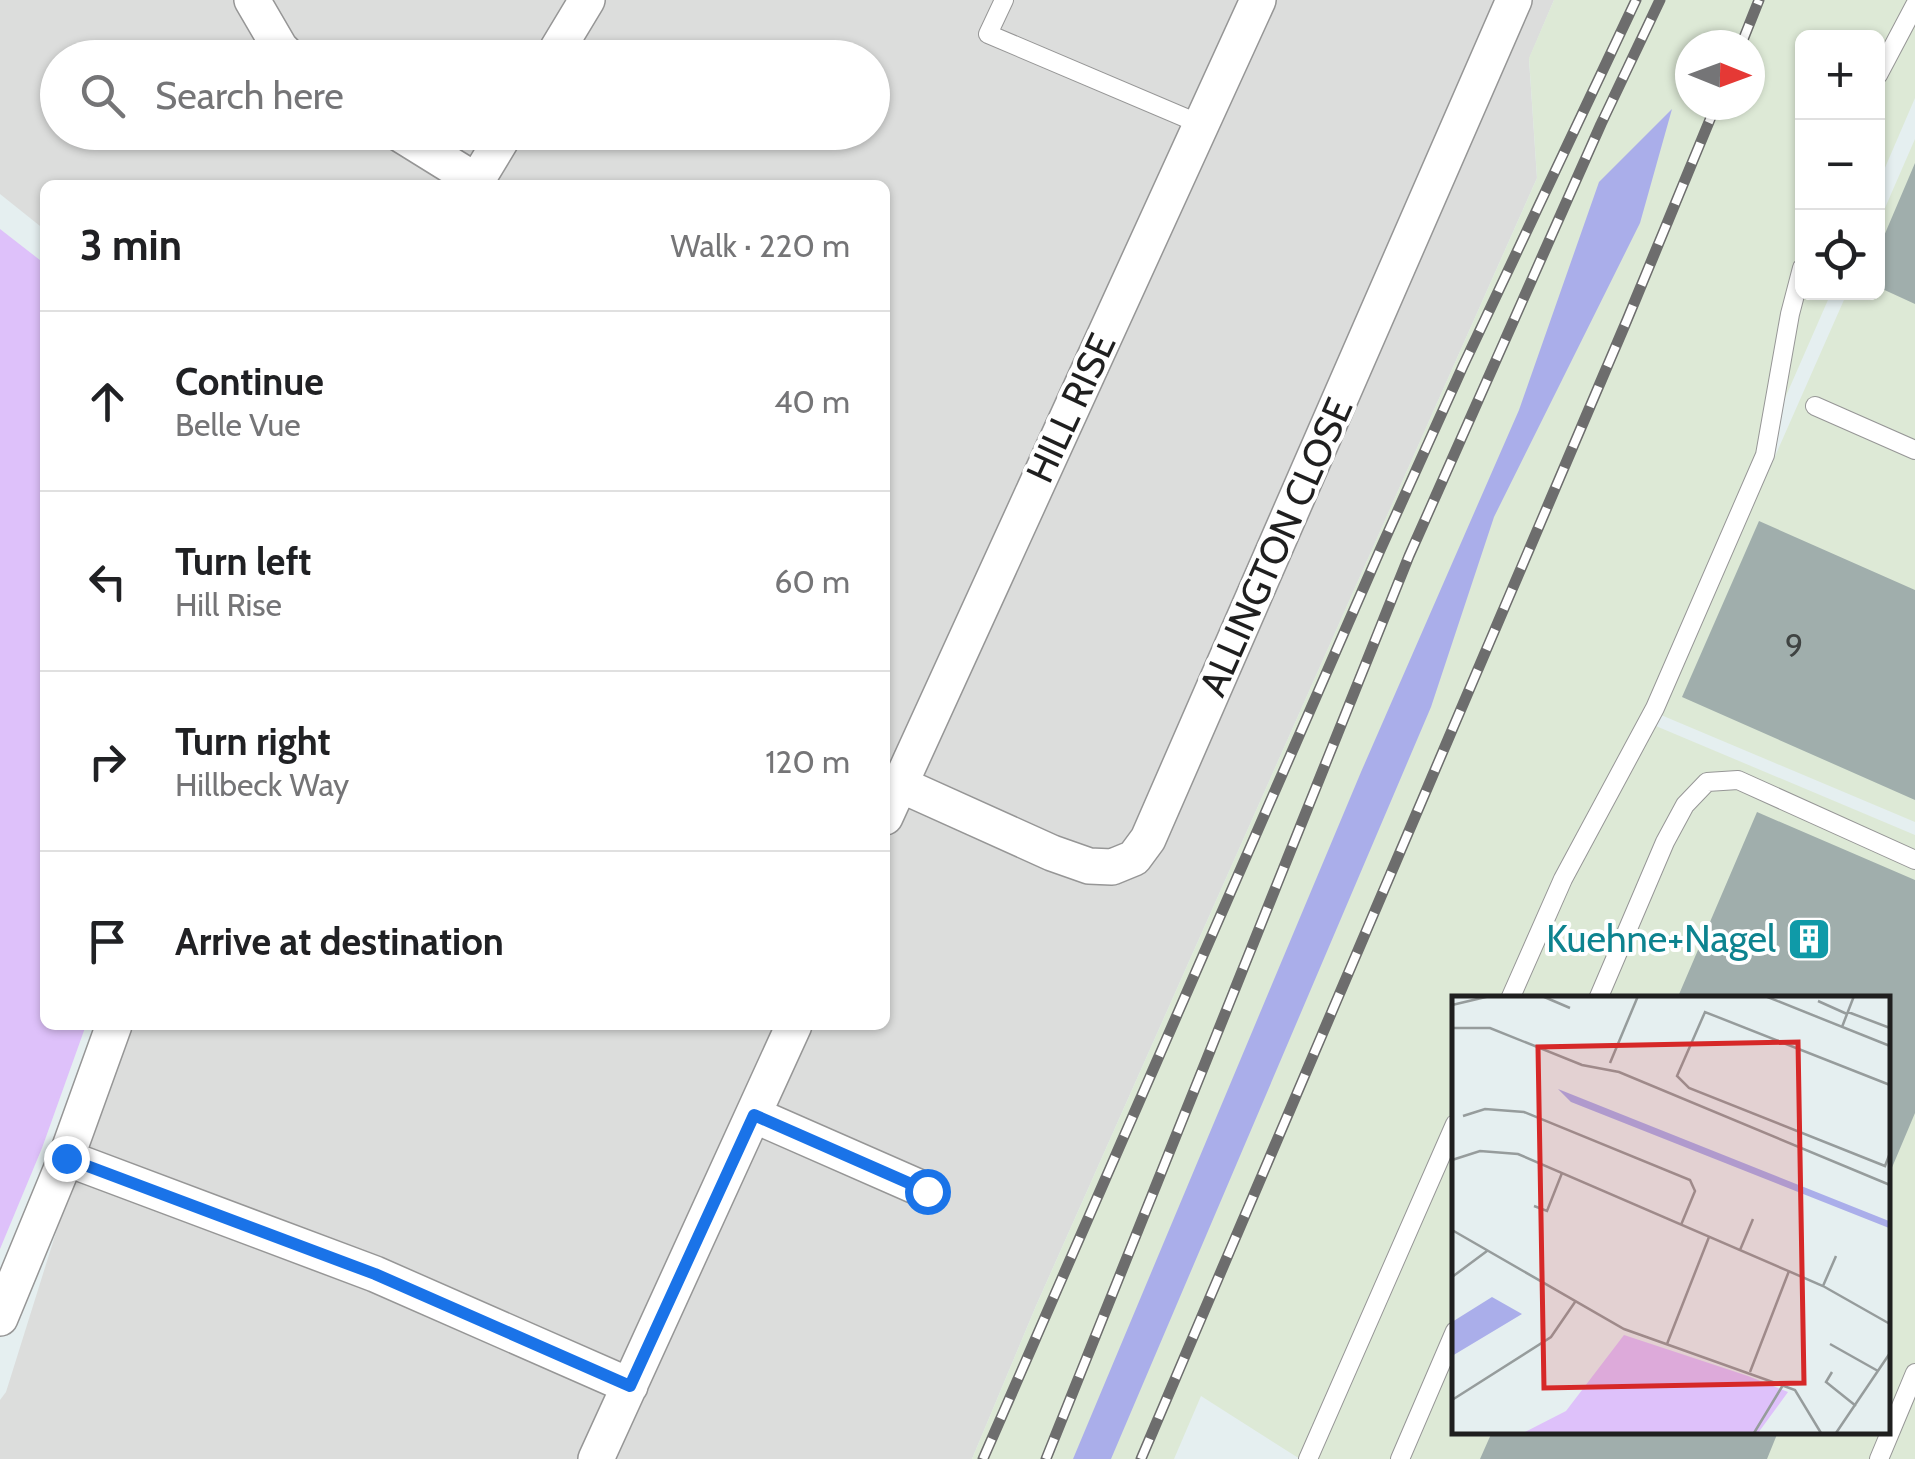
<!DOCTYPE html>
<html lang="en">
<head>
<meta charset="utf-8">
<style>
	body { margin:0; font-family:Cabin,sans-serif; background:#f6f6f6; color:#202124 }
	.controls { position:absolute; right:30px; top:30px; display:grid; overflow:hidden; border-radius:15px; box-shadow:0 2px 8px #0004 }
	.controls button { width:90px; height:90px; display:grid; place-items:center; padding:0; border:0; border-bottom:2px solid #e0e0e0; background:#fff; color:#202124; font:50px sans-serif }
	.compass { position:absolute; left:1675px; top:30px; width:90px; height:90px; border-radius:50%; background:#fff; box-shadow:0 2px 8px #0004; rotate:91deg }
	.stop { position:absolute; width:30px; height:30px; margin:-22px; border:8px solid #1a73e8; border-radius:50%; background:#fff }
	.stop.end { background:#1a73e8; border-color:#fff; box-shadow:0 2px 10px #0008 }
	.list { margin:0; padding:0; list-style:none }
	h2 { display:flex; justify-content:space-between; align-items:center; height:130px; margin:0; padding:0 40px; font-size:42px }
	h2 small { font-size:32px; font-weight:400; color:#757577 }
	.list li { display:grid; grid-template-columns:65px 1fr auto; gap:30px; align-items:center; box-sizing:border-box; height:180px; padding:0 40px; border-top:2px solid #e0e0e0 }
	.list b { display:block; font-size:38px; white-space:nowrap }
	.list p { margin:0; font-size:32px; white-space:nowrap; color:#757577 }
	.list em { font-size:32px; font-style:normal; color:#757577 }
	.icon { flex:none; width:55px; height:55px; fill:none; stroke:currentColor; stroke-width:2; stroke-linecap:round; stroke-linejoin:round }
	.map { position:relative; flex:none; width:1915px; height:1459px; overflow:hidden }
	.search { position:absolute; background:#fff; box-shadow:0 2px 8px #0004; left:40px; top:40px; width:850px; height:110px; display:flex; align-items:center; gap:25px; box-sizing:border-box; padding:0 35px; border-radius:55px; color:#757577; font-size:38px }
	.panel { position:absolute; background:#fff; box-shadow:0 2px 8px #0004; left:40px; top:180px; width:850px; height:850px; border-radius:15px }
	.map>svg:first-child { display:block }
	.residential { fill:#dcdddc; fill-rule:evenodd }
	.industrial { fill:#dde9d6; fill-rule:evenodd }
	.grass { fill:#aaaeea }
	.park { fill:#dec1fa }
	.building { fill:#a0aeac }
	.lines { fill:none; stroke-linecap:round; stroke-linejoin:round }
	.lane-casing { stroke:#969696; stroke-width:20 }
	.street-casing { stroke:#969696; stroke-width:38 }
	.lane { stroke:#fff; stroke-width:18 }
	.street { stroke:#fff; stroke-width:35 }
	.rail-casing { stroke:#6d6d6d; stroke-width:11 }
	.rail { stroke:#fff; stroke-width:8; stroke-dasharray:22; stroke-linecap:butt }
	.route { stroke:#1a73e8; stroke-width:12 }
	.labels { text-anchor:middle; stroke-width:8; stroke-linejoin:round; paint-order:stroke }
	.number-label { font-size:32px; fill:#3f4342 }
	.street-label { font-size:38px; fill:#1f1f1f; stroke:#fff }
	.culture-label { font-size:38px; fill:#0d838f; stroke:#fff; text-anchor:end }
	.inset-road { fill:none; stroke:#969c9c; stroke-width:2.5 }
	.view { fill:#d62828; fill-opacity:0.15; stroke:#d62828; stroke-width:5 }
	.inset-edge { fill:none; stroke:#1f1f1f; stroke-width:5 }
</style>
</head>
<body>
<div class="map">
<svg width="1915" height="1459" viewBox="0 0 1915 1459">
	<rect width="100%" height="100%" fill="#e5eff0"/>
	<path class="residential" d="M0 0H1554L1529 59 1537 178 1036 1306 972 1459H0V1400L6 1392 121 1025H885V185H45V230L0 194ZM58 58H872V132H58Z"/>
	<path class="industrial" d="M1554 0H1915V98L1878 184V38H1802V292L1831 293 1644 721 1915 835V1459H1300L1201 1396 1174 1459H972L1036 1306 1537 178 1529 58ZM1690 45H1750V105H1690ZM1455 999H1888V1432H1455Z
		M1915 139V822L1661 715 1847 293 1878 292V224Z"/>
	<path class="grass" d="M1672 109 1640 223 1494 517 1431 707 1111 1459H1073L1361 772 1519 410 1599 182Z"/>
	<path class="park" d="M0 229 45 264V1025H86L42 1148 0 1249Z"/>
	<path class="building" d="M1915 163V304L1878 287V250Z
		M1759 521 1915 590V800L1682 697Z
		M1757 812 1915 880V1113L1888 1177V999H1677Z
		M1492 1432H1778L1767 1459H1480Z"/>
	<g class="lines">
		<g class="lane-casing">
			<path id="lane" d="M1004 0 988 34 1200 124
				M1878 75 1915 5
				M1815 406 1915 450
				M1510 999 1563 879 1655 708 1765 455 1790 314 1802 268
				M1598 999 1665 842 1685 805 1707 782 1738 780 1915 860
				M1308 1459 1455 1124
				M1400 1459 1455 1331
				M1879 1459 1915 1373"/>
		</g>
		<g class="street-casing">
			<path id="street" d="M252 0 280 48 290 58
				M552 58 587 0
				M397 132 476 181
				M474 185 506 132
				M899 784 1052 853 1089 866 1112 867 1134 858 1148 839 1514 0
				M885 817 1258 0
				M754 1115 927 1191
				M66 1158 375 1274 630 1386
				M0 1318 66 1158 114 1025
				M596 1459 794 1025"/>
		</g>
		<use href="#lane" class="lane"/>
		<use href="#street" class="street"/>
		<g class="rail-casing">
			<path id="rail" d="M1741 45 1759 0
				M983 1459 1381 548 1463 366 1636 0
				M1046 1459 1409 556 1601 124 1660 0
				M1141 1459 1627 320 1716 105"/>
		</g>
		<use href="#rail" class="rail"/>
	</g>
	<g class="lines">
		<path class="route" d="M66 1158 375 1274 630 1386 754 1115 927 1191"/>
	</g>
	<defs>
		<g id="building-square" transform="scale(2.25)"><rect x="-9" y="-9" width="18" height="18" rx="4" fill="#0f9aa8" stroke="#fff"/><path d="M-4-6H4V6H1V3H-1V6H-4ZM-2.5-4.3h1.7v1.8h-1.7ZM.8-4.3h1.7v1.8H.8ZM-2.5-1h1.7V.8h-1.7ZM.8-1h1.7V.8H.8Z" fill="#fff"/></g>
	</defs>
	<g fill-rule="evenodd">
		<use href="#building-square" x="1809" y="939"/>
	</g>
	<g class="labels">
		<g class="number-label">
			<text x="1794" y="656">9</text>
		</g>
		<g class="street-label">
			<text transform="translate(1071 408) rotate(-65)" y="13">HILL RISE</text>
			<text transform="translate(1276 547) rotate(-66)" y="13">ALLINGTON CLOSE</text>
		</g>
		<g class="culture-label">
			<text x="1776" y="952">Kuehne+Nagel</text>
		</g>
	</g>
	<g transform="translate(1452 996)">
		<rect width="438" height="438" fill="#e5eff0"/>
		<path d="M106 93 437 225V232L119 106ZM40 301 70 318 0 360V326Z" fill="#aaaeea"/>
		<path d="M172 339 296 380 336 396 306 437H71L114 415Z" fill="#dec1fa"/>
		<path class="inset-road" d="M90 0 118 12M313 0 438 50M366 5 395 18M0 9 38 0M396 16 438 32M390 31 402 0M0 32H38L130 69 167 76 438 189M158 67 186 0M438 89 253 16 225 80 237 92 433 170 438 157M11 120 33 113 72 116 238 184 243 195 229 229M0 164 28 155 66 158 371 290 438 328M82 210 95 215 110 177M0 234 172 333 343 394 369 437M288 254 301 223M0 281 35 255M371 290 384 260M215 348 257 241M378 348 426 375M298 376 337 275M380 376 374 386 404 410M0 404 99 341 123 306M302 437 331 389M384 437 438 357"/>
		<path class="view" d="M346 46 352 387 92 392 86 51Z"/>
		<rect width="438" height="438" class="inset-edge"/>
	</g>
</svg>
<div class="controls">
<button>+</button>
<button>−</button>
<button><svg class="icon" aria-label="locate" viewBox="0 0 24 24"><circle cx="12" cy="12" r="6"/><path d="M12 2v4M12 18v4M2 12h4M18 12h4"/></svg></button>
</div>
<svg class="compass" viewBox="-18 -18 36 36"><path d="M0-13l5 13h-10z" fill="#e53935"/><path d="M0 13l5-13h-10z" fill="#757577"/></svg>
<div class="stop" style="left:927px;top:1191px"></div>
<div class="stop end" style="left:66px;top:1158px"></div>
<div class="search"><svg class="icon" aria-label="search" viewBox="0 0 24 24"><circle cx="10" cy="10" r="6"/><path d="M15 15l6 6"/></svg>Search here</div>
<section class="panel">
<h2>3 min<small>Walk · 220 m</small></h2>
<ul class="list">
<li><svg class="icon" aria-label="ahead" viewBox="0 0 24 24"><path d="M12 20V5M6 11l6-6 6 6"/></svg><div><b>Continue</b><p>Belle Vue</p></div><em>40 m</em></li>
<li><svg class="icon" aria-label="left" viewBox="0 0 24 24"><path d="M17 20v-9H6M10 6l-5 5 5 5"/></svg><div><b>Turn left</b><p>Hill Rise</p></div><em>60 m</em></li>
<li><svg class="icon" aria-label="right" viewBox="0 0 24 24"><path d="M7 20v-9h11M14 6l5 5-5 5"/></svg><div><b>Turn right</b><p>Hillbeck Way</p></div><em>120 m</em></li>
<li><svg class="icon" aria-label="arrive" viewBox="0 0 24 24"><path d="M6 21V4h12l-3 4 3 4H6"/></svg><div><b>Arrive at destination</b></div></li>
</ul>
</section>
</div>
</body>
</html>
